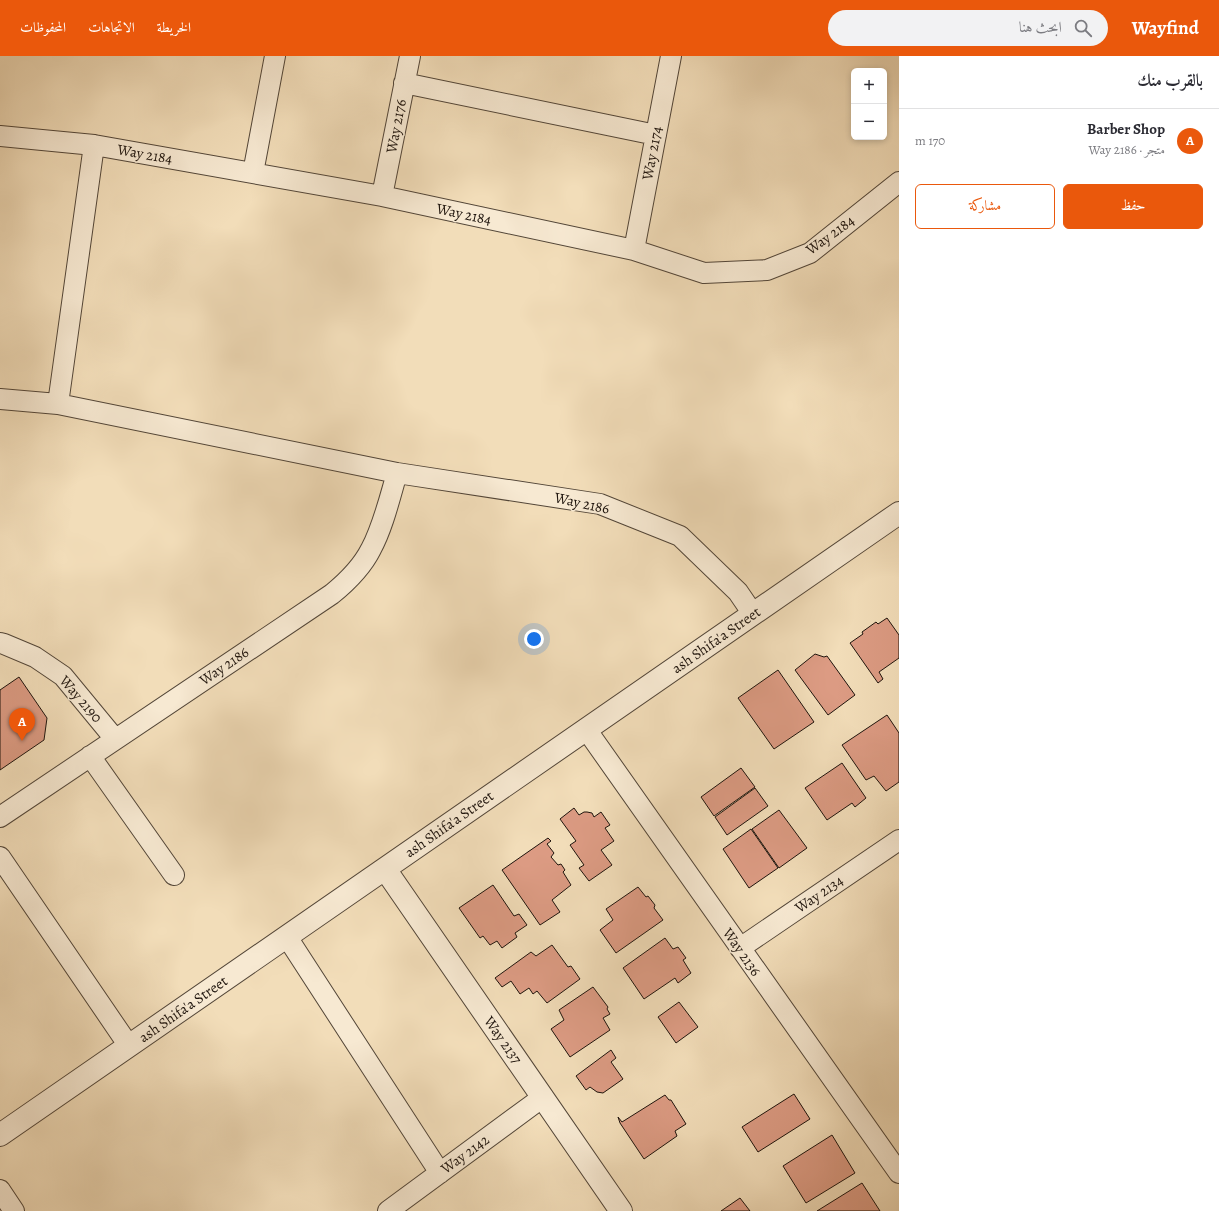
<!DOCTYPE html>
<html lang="ar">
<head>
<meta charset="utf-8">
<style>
	body { margin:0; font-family:Alegreya,Amiri,serif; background:#f2f2f3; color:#2b2b33; direction:rtl }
	.controls { position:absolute; right:12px; top:12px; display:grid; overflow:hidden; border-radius:6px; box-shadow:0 2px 6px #0003 }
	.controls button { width:36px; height:36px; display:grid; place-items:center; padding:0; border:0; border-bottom:1px solid #e1e1e2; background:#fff; color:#2b2b33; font:20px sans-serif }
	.you { position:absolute; left:534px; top:583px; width:14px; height:14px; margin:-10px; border:3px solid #fff; border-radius:50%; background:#1a73e8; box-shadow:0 0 0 6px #1a73e833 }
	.badge { display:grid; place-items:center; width:26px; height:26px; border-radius:50%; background:#ea580c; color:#fff; font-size:13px; font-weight:700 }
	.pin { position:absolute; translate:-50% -33px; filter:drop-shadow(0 1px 2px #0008) }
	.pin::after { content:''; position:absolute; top:21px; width:14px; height:12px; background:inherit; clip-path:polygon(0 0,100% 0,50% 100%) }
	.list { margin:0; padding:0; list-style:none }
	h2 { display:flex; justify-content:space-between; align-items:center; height:52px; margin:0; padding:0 16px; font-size:17px }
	h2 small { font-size:13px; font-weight:400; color:#7c7c81 }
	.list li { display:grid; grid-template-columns:26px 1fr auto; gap:12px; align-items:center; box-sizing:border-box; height:64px; padding:0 16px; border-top:1px solid #e1e1e2 }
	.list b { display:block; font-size:15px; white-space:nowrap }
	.list p { margin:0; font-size:13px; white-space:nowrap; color:#7c7c81 }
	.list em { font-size:13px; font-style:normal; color:#7c7c81 }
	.actions { display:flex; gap:8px; padding:12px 16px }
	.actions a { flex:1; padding:9px 0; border:1px solid #ea580c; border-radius:6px; text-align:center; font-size:14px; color:#ea580c }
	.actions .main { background:#ea580c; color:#fff }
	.icon { flex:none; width:22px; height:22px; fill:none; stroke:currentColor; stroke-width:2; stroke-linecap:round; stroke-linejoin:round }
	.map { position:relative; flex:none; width:899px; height:1155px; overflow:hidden; direction:ltr }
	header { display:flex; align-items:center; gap:24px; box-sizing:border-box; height:56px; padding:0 20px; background:#ea580c; color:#fff }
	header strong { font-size:19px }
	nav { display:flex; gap:22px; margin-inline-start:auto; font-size:14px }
	.search { width:280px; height:36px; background:#f2f2f3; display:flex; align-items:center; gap:10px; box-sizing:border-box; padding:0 14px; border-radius:22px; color:#7c7c81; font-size:15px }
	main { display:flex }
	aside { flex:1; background:#fff }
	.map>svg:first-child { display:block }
	.building { fill:#dc9b83; stroke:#1e140d }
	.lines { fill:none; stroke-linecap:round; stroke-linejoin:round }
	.minor-casing { stroke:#534638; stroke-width:22 }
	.tertiary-casing { stroke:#534638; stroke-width:24 }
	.minor { stroke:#f7e9d2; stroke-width:20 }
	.tertiary { stroke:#f7e9d2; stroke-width:22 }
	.labels { text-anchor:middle; stroke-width:3; stroke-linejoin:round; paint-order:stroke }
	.street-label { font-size:15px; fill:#1e140d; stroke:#f7e9d2 }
</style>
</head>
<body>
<header>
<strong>Wayfind</strong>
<div class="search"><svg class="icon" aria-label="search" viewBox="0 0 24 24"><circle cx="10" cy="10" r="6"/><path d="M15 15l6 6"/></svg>ابحث هنا</div>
<nav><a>الخريطة</a><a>الاتجاهات</a><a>المحفوظات</a></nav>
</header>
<main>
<aside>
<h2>بالقرب منك<small></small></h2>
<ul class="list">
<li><span class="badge">A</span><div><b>Barber Shop</b><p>متجر · Way 2186</p></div><em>170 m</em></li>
</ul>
<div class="actions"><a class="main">حفظ</a><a>مشاركة</a></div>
</aside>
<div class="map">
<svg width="899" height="1155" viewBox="0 0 899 1155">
	<rect width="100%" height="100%" fill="#f2ddb9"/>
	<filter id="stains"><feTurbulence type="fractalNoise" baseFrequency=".005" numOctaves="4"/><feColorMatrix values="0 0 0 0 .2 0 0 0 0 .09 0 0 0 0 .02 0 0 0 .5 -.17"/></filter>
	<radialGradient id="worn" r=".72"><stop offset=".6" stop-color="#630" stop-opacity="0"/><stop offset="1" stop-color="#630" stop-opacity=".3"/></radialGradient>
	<path class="building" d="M887 562 899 579V602L879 616 883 623 878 627 850 587 863 578 862 576 876 566 878 568Z
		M815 598 824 601 827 600 855 639 828 659 795 614Z
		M778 614 814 666 774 693 738 642Z
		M19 621 47 662 44 684 0 714V634Z
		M887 659 899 677V726L886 735 874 720 866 724 842 689Z
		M842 707 866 742 855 751 852 747 827 764 805 732Z
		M741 712 755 731 714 760 701 741Z
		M755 732 768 750 727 779 715 761Z
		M574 752 579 759 584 756H587L592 757 594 761 601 756 610 769 605 772 614 785 601 794 612 809 589 825 579 812 584 809 570 789 576 785 560 763Z
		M779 754 807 792 779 812 752 773Z
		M751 773 778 812 749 832 723 793Z
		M548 782 551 785 547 788 554 797 551 801 558 809 561 808 565 814 563 816 571 829 552 844 560 856 540 869 502 814Z
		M493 829 514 860 519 858 527 869 515 877 517 881 502 892 497 885 490 889 483 880 480 882 459 852Z
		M638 831 646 841 648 840 655 849 654 852 663 864 616 897 600 874 613 864 606 853Z
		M665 882 673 893 678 891 686 902 683 904 691 917 678 927 675 922 644 943 623 912Z
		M552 889 568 911 571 910 580 923 547 947 537 935 533 938 529 932 520 938 511 925 502 931 495 922 531 896 536 900Z
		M593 931 608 951 607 953 610 958 603 962 610 974 570 1001 551 973 564 964 559 954Z
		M679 946 698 971 676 987 658 961Z
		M611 994 616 1002 611 1006 623 1023 603 1037 597 1036 590 1031 586 1034 576 1020Z
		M794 1038 810 1063 758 1096 742 1071Z
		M665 1039 669 1044H671L686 1068 675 1075 677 1080 644 1103 620 1067 618 1061 622 1066Z
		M832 1079 855 1117 806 1147 783 1110Z
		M862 1127 880 1155H817Z
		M740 1142 750 1155H721Z"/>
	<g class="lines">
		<g class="minor-casing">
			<path id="minor" d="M404 27 656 79
				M0 80 94 89 382 140 634 194 704 217 767 214 810 197 899 126
				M253 117 275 0
				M382 140 410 0
				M634 194 671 0
				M0 343 58 348 397 417 600 448 680 480 738 536 753 558
				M58 348 94 89
				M0 587 4 588 35 601 63 620 115 683
				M586 673 899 1117
				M90 700 174 819
				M0 761 332 538C348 525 362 511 371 493 383 471 390 441 397 417
				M0 801 129 990
				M287 881 440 1117
				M740 892 899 784
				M0 1134 14 1155
				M388 1155 543 1041"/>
		</g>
		<g class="tertiary-casing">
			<path id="tertiary" d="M385 813 621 1155
				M0 1079 899 457"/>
		</g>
		<use href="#minor" class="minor"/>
		<use href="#tertiary" class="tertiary"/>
	</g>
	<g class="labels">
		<g class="street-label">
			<text transform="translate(396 70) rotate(-79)" y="5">Way 2176</text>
			<text transform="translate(652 97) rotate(-79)" y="5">Way 2174</text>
			<text transform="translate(145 98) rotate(10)" y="5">Way 2184</text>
			<text transform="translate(464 158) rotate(12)" y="5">Way 2184</text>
			<text transform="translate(830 179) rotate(-36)" y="5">Way 2184</text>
			<text transform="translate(582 447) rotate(12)" y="5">Way 2186</text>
			<text transform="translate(716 584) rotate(-35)" y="5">ash Shifa'a Street</text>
			<text transform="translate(224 610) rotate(-34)" y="5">Way 2186</text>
			<text transform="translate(81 643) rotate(49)" y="5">Way 2190</text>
			<text transform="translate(449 768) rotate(-35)" y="5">ash Shifa'a Street</text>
			<text transform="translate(819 838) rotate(-34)" y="5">Way 2134</text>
			<text transform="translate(742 896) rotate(55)" y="5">Way 2136</text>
			<text transform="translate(183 953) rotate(-35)" y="5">ash Shifa'a Street</text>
			<text transform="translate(503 984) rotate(55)" y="5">Way 2137</text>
			<text transform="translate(465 1098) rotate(-36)" y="5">Way 2142</text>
		</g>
	</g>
	<rect width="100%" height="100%" filter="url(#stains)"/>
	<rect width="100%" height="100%" fill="url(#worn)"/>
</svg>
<div class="controls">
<button>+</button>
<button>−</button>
</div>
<div class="you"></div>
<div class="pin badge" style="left:22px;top:685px">A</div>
</div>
</main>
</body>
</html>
